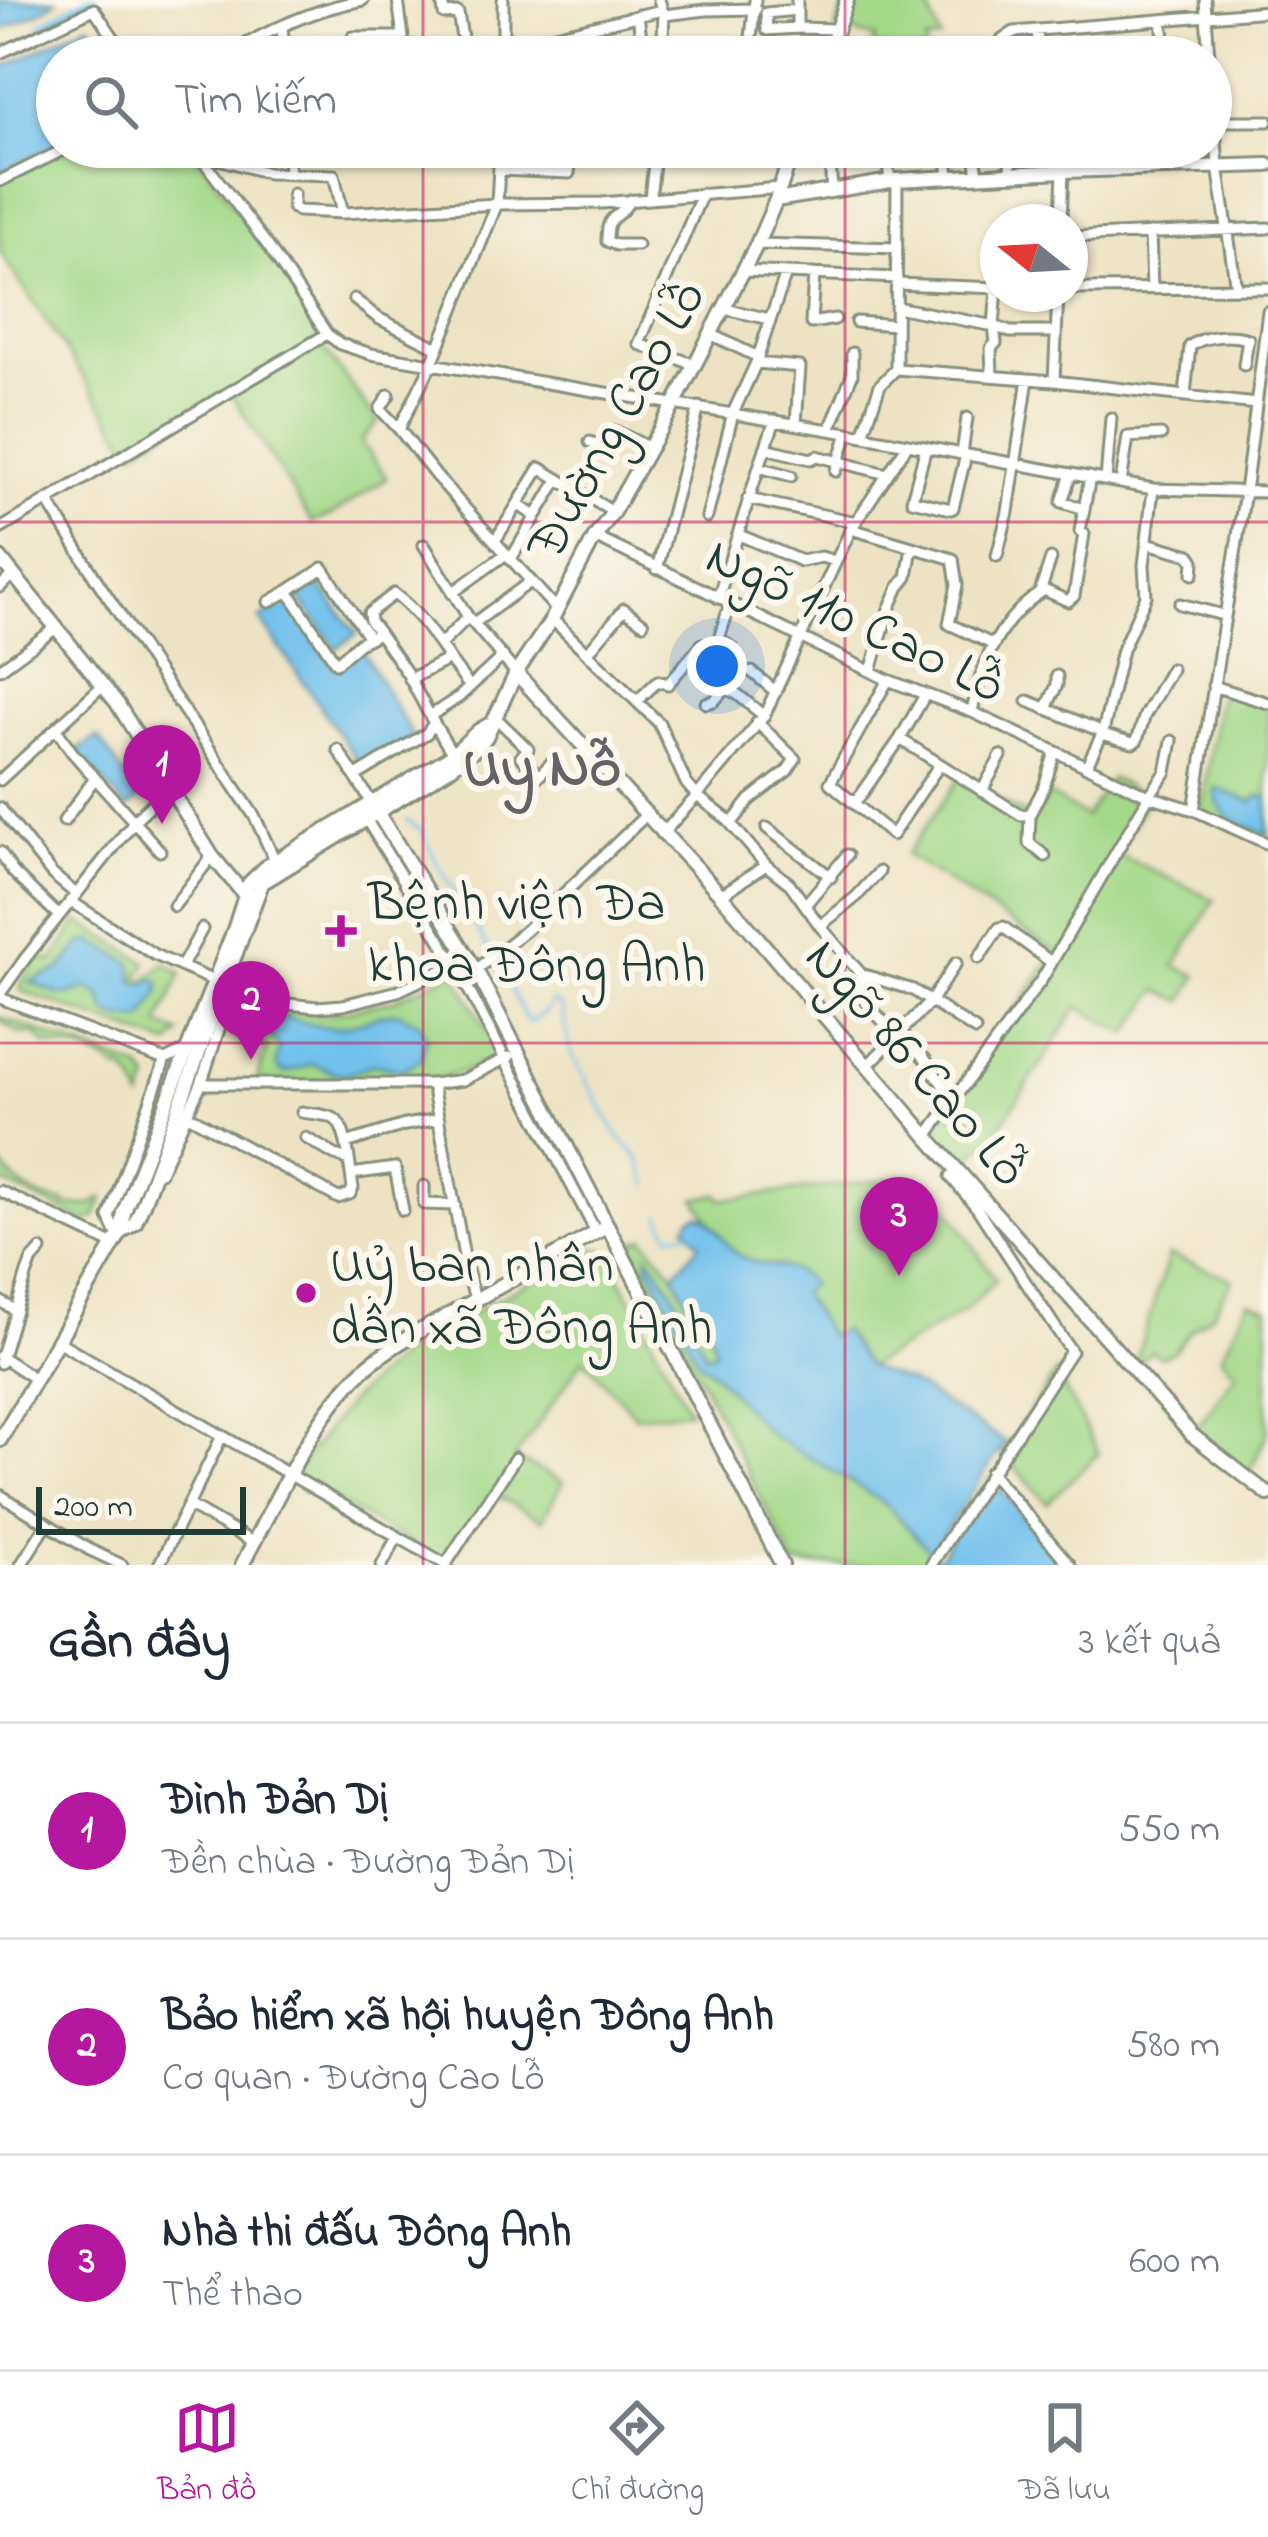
<!DOCTYPE html>
<html lang="vi">
<head>
<meta charset="utf-8">
<style>
	body { margin:0; font-family:"Indie Flower",sans-serif; background:#f2f2f3; color:#1f2937 }
	.compass { position:absolute; left:980px; top:204px; width:108px; height:108px; border-radius:50%; background:#fff; box-shadow:0 3px 9px #0004; rotate:288deg }
	.scale { position:absolute; left:36px; bottom:30px; width:210px; box-sizing:border-box; padding-left:12px; border:6px solid #1f3d34; border-top:0; font-size:33px; line-height:42px; white-space:nowrap; color:#1f3d34; -webkit-text-stroke:9px #fbf7ec; paint-order:stroke }
	.you { position:absolute; left:717px; top:666px; width:42px; height:42px; margin:-30px; border:9px solid #fff; border-radius:50%; background:#1a73e8; box-shadow:0 0 0 18px #1a73e833 }
	.badge { display:grid; place-items:center; width:78px; height:78px; border-radius:50%; background:#b5179e; color:#fff; font-size:39px; font-weight:700 }
	.pin { position:absolute; translate:-50% -99px; filter:drop-shadow(0 3px 6px #0008) }
	.pin::after { content:''; position:absolute; top:63px; width:42px; height:36px; background:inherit; clip-path:polygon(0 0,100% 0,50% 100%) }
	.list { margin:0; padding:0; list-style:none }
	h2 { display:flex; justify-content:space-between; align-items:center; height:156px; margin:0; padding:0 48px; font-size:51px }
	h2 small { font-size:39px; font-weight:400; color:#747a83 }
	.list li { display:grid; grid-template-columns:78px 1fr auto; gap:36px; align-items:center; box-sizing:border-box; height:216px; padding:0 48px; border-top:3px solid #e0e1e3 }
	.list b { display:block; font-size:45px; white-space:nowrap }
	.list p { margin:0; font-size:39px; white-space:nowrap; color:#747a83 }
	.list em { font-size:39px; font-style:normal; color:#747a83 }
	.icon { flex:none; width:66px; height:66px; fill:none; stroke:currentColor; stroke-width:2; stroke-linecap:round; stroke-linejoin:round }
	.map { position:relative; flex:none; width:1268px; height:1565px; overflow:hidden }
	.search { position:absolute; background:#fff; box-shadow:0 3px 9px #0004; left:36px; right:36px; top:36px; height:132px; display:flex; align-items:center; gap:30px; box-sizing:border-box; padding:0 42px; border-radius:66px; color:#747a83; font-size:45px }
	.sheet { height:804px; background:#fff }
	nav { display:flex; justify-content:space-around; align-items:center; box-sizing:border-box; height:168px; border-top:3px solid #e0e1e3; background:#fff; font-size:33px; color:#747a83 }
	nav a { display:grid; justify-items:center; gap:6px }
	nav .on { color:#b5179e }
	.map>svg:first-child { display:block }
	.green { fill:#a3d888; stroke:#618a5e; stroke-width:3 }
	.water { fill:#72c1ec; stroke:#487f90; stroke-width:3 }
	.lines { fill:none; stroke-linecap:round; stroke-linejoin:round }
	.stream { stroke:#72c1ec; stroke-width:3 }
	.river { stroke:#72c1ec; stroke-width:12 }
	.street-casing { stroke:#86907c; stroke-width:15 }
	.secondary-casing { stroke:#86907c; stroke-width:18 }
	.street { stroke:#fff; stroke-width:9 }
	.secondary { stroke:#fff; stroke-width:12 }
	.grid { fill:none; stroke:#c2185b; stroke-width:3; stroke-opacity:0.55 }
	.poi-dot { fill:#b5179e; stroke:#fbf7ec; stroke-width:4.5 }
	.labels { text-anchor:middle; stroke-width:12; stroke-linejoin:round; paint-order:stroke }
	.street-label { font-size:54px; fill:#1f3d34; stroke:#fbf7ec }
	.poi-label { font-size:54px; fill:#1f3d34; stroke:#fbf7ec; text-anchor:start }
	.quarter-label { font-size:60px; font-weight:bold; fill:#646267; stroke:#fbf7ec }
</style>
</head>
<body>
<div class="map">
<svg width="1268" height="1565" viewBox="0 0 1268 1565">
	<rect width="100%" height="100%" fill="#fbf7ec"/>
	<filter id="ink" filterUnits="userSpaceOnUse"><feTurbulence type="fractalNoise" baseFrequency=".00833" numOctaves="2"/><feDisplacementMap in="SourceGraphic" scale="24" xChannelSelector="R" yChannelSelector="G"/><feConvolveMatrix kernelMatrix="1 2 1 2 8 2 1 2 1" color-interpolation-filters="sRGB"/></filter>
	<filter id="wash" filterUnits="userSpaceOnUse"><feTurbulence type="fractalNoise" baseFrequency=".004" numOctaves="4" result="noise"/><feDisplacementMap in="SourceGraphic" scale="48" xChannelSelector="R" yChannelSelector="G"/><feGaussianBlur stdDeviation="2.7" result="paint"/><feColorMatrix in="noise" values="0 0 0 0 0 0 0 0 0 0 0 0 0 0 0 0 0 1.4 0 .05"/><feComposite in="paint" operator="in"/></filter>
	<g filter="url(#wash)">
		<rect width="100%" height="100%" fill="#ede3c4"/>
		<path class="green" d="M847 0H925L941 39 926 42V57H870L875 38 836 29Z
			M69 147H191L327 334 318 341 378 422 361 441 387 478 332 515 312 523 230 392 133 451 0 252V181Z
			M1220 688 1268 703V844L1201 813Z
			M960 777 1032 819 1050 795 1085 817 1111 778 1148 798 1116 853 1215 900 1175 966 1198 976 1183 1001 1158 990 1128 1034 1078 1007 996 1133 957 1170 927 1136 1056 952 906 855Z
			M78 921 147 962 138 977 142 981 160 969 164 963 182 973 159 1024 180 1034 169 1045 21 991V983L38 957 52 961Z
			M454 972 501 1055 471 1069 435 1079 256 1082 267 1048 232 1035 242 1008 330 1014 393 1000Z
			M0 1017 141 1069 149 1079 142 1100 133 1080 123 1069 119 1071 109 1062 81 1050 47 1045 35 1034 19 1033 0 1021Z
			M0 1164C19 1186 36 1200 65 1202V1206L90 1205 103 1198 96 1217 86 1222 0 1181Z
			M911 1176 934 1186 996 1280 965 1311 868 1367 842 1331 831 1338 782 1266C731 1265 722 1239 696 1199L718 1194 721 1199 739 1198Z
			M644 1238 674 1274 698 1321 711 1335 715 1351 706 1355 671 1288 648 1258 649 1264 698 1360 887 1506 936 1557 932 1565H795L631 1243Z
			M591 1248 606 1250 689 1411 636 1416 583 1359 515 1458 563 1482 542 1520 492 1493 446 1564 291 1475 351 1400 410 1347Z
			M1169 1255 1233 1279 1212 1314 1190 1331 1173 1352 1161 1357 1151 1351 1139 1362 1136 1359Z
			M1248 1301 1268 1308V1432L1248 1476 1192 1435 1236 1372 1221 1357Z
			M1056 1373 1099 1453 1047 1503 1002 1453Z"/>
		<path class="water" d="M0 0H56L45 9 0 31Z
			M89 24 108 57H57V146L0 173V69Z
			M316 580 357 634 336 649 297 595Z
			M286 600 336 668 361 648 413 737 363 769 260 619Z
			M98 737 140 799 127 809 76 751Z
			M1216 788 1252 802 1259 796 1268 798V835C1245 825 1213 819 1216 788Z
			M92 941 132 963 134 981 137 984H145L154 979 160 983 159 994 143 1019C134 1022 113 1019 106 1011 105 1010 101 997 101 996L87 988 67 995 58 994 30 982 61 969 82 943Z
			M397 1012 418 1022 426 1036 422 1059 402 1070 374 1064 347 1074H337L313 1064 284 1073 276 1065 279 1048 265 1027 269 1019C290 1013 307 1027 329 1027 353 1029 373 1014 397 1012Z
			M699 1215C718 1222 723 1246 740 1256 768 1273 787 1257 811 1284L801 1293 830 1337 842 1330 868 1367 909 1382 1005 1442 931 1553 887 1506 856 1485 769 1434 714 1373 698 1360 648 1264V1255L671 1288 706 1355 715 1351 711 1335 698 1321 674 1274 700 1244 686 1226 692 1217Z
			M991 1479 1069 1565H934Z"/>
		<g class="lines">
			<path class="stream" d="M407 820 422 831 435 859 490 951
				M496 961 528 1023 546 1011 552 1001 561 1006 571 1053 618 1136 639 1158 648 1184
				M661 1215 669 1234 691 1233"/>
			<path class="river" d="M44 27 92 0"/>
		</g>
	</g>
	<g filter="url(#ink)">
		<g class="lines">
			<g class="street-casing">
				<path id="street" d="M442 0 444 14 458 13 463 44
					M503 0V57
					M659 0 664 15 662 57
					M797 0V28L836 29
					M1205 0 1209 57
					M797 10 766 13 767 30 797 28
					M638 15 641 38 638 39 639 48H646L645 57
					M664 15 706 10 756 9
					M1162 20 1166 57
					M282 28 285 57
					M1037 30 1039 57
					M353 37H403L398 0
					M258 38 259 57
					M0 53 94 9 127 57
					M224 57C266 31 314 9 363 0
					M292 57 311 55
					M402 57 403 37
					M462 57 463 44 495 49 662 10
					M749 57 755 0
					M1003 57 1002 40 1014 32 1268 11
					M1211 79 1218 166 1236 288
					M1211 121H1268
					M193 147 268 246 327 334
					M288 147 289 174
					M500 147 497 204 432 363 399 429 436 476 556 609
					M829 147 832 191
					M855 147 856 160 887 155
					M886 147 890 181
					M946 147 949 177
					M974 147 978 175
					M1009 147 1011 174
					M1112 147V169
					M611 151 654 160
					M198 153 268 173 334 175 343 213
					M500 170 569 173 572 147
					M0 181 69 147
					M293 194V208L298 211 343 213 497 204 602 203 780 188
					M650 198 656 147
					M630 200C617 223 607 210 607 241L616 245H637
					M1061 222 1063 171
					M1150 233 1152 289
					M1070 237 1268 228
					M757 244 897 248
					M743 271 897 278
					M814 274 811 323 835 319
					M896 284 998 288
					M997 288 994 326 1010 332H1056
					M1070 289 1268 288
					M354 299 378 318 438 348
					M896 307 994 326 996 343 991 348 992 376
					M725 309 770 319
					M856 322 896 325
					M712 335 758 357
					M756 363 800 367 796 424
					M695 365 639 344 702 194
					M896 369 1054 381 1256 404
					M1054 381 1058 294
					M389 395 380 409 399 429
					M1185 395 1190 346C1205 335 1231 334 1248 339L1244 365
					M775 420 759 467 791 476
					M830 429 852 375V353
					M863 435 880 385 896 369 897 180
					M590 442 607 450 615 431 650 448
					M926 447 912 500 951 509 953 508 966 455
					M765 448 811 459 817 456 887 474
					M962 454 967 418
					M836 471 848 433
					M1071 474 1062 502 1078 507
					M1106 480 1111 418
					M1121 483 1128 437 1161 435
					M748 499 856 522
					M48 501 96 579 255 817 275 861
					M518 505 536 516 558 480
					M707 517 733 413 756 363 786 273
					M0 529 327 334 340 344 371 354 848 433 1153 489 1268 492
					M851 529 953 559 957 585 949 624 992 644
					M739 535 801 561 821 557 835 561
					M595 537 888 680 972 712 1149 796 1194 810 1245 492 1268 311
					M495 541 540 468 613 512
					M1147 543 1190 555 1194 561 1193 574
					M424 545 468 617 516 673
					M997 556 1008 512 1028 379
					M511 559 536 516
					M657 569 699 407
					M0 587 13 574
					M288 591 323 568 369 638
					M1040 592 1051 559
					M452 593 506 554
					M718 598 759 467
					M269 602 288 591 336 663 359 643 379 633 407 673 430 716 434 723 427 733 356 776
					M730 604 719 639 732 648
					M1180 604 1223 615
					M552 619 659 723 686 783 697 796 727 819 766 865 790 884 820 926 861 974 866 1003 897 1036
					M474 623 530 582
					M379 633 370 621 369 613 394 594C416 610 434 635 449 659L410 679
					M440 645 468 617
					M588 652 624 609 643 623
					M449 659 470 687
					M0 669 56 628
					M871 671 889 609 899 587 907 577 912 548
					M752 672 776 692
					M888 680 830 783 892 835 940 764
					M1213 686 1268 703
					M925 695 900 739 1021 815 1030 814 1044 787 1055 752
					M638 700 658 681 668 684 702 644
					M1028 701 1103 732
					M706 703 714 701 726 688 737 694 764 716
					M1046 709 1057 685V676
					M972 712C982 661 998 620 1044 590L1068 601 1074 596 1084 534 1080 531 1090 477
					M430 716 459 697 503 656
					M495 717 528 749 521 757 539 776 552 762
					M434 723 453 755
					M56 729 72 752 160 851
					M1102 734 1133 743 1137 740 1145 715 1171 669
					M338 750 372 803
					M1086 767 1103 732 1122 650 1146 596 1144 565 1153 489
					M0 780 103 685
					M982 791 1001 756
					M850 799 856 800 861 795 900 739
					M0 808 52 874 76 894
					M1194 810 1268 844
					M1030 814 1029 843 1045 856
					M366 819 455 964 596 1232
					M64 821 95 778
					M731 824 750 800 787 771 795 759 757 722
					M767 828 831 877
					M662 834 697 796 764 716 851 529 908 444
					M0 852 13 872 59 916
					M721 895 766 865
					M70 901 155 955 214 981
					M805 905 847 855
					M174 906 212 856
					M820 926 856 897 879 872
					M979 958 999 928 1003 927 1051 962
					M182 966 202 929
					M476 970 525 931 646 815
					M861 974 913 990 975 1030
					M0 994 24 960 137 818 168 789
					M0 998 165 1060
					M230 998 317 1007 343 1005 398 991 455 964
					M901 1033 925 1059 953 1100
					M867 1066 930 1002 956 963
					M201 1084H432L463 1080 509 1057
					M432 1084 466 1267 475 1299
					M188 1115 338 1198 350 1194 353 1188C350 1172 348 1125 333 1118 325 1114 311 1114 302 1112
					M927 1136 1042 979 1149 796 1166 772 1172 741
					M306 1138 335 1155 347 1159
					M346 1143 405 1125 439 1119
					M160 1172 201 1084 231 993 227 982
					M351 1174 395 1168 403 1210
					M424 1186V1204L455 1205
					M0 1191 114 1245
					M118 1237 109 1217 165 1060 186 1050
					M0 1301 16 1311
					M59 1342 447 1565
					M0 1356 35 1379
					M0 1363 27 1273 32 1260 41 1250
					M990 1472 1070 1565
					M0 1495 90 1550 122 1565
					M188 1505 254 1543
					M446 1564 515 1458
					M21 1565 46 1525
					M159 1565 222 1436
					M382 1565 397 1537
					M931 1565 1071 1351 977 1208 951 1177 957 1170"/>
			</g>
			<g class="secondary-casing">
				<path id="secondary" d="M827 57 847 0
					M776 200 897 180 1063 171 1268 165
					M0 558 117 703 212 856 248 899
					M516 673 721 895 927 1136 1192 1435 1268 1494
					M377 812 476 970 782 1565
					M121 1232 135 1223 143 1204 262 883 447 770 475 749 486 737 516 673 552 619 595 537 613 512 675 403 757 244 776 200 794 147
					M0 1440 121 1232 124 1212 234 930 249 883 267 866 451 756 478 731 490 724
					M242 1565C275 1503 312 1418 363 1370 377 1357 393 1347 409 1337L608 1226"/>
			</g>
			<use href="#street" class="street"/>
			<use href="#secondary" class="secondary"/>
		</g>
	</g>
	<path class="grid" d="M423 0V57M845 0V57M423 147V1565M845 147V1565M0 522H1268M0 1043H1268"/>
	<g class="poi-dot">
		<path d="M335 913h12v12h12v12h-12v12h-12v-12h-12v-12h12z"/>
		<circle cx="306" cy="1293" r="12"/>
	</g>
	<g class="labels">
		<g class="street-label">
			<text transform="translate(614 419) rotate(-61)" y="19">Đường Cao Lỗ</text>
			<text transform="translate(857 618) rotate(25)" y="19">Ngõ 110 Cao Lỗ</text>
			<text transform="translate(919 1061) rotate(49)" y="19">Ngõ 86 Cao Lỗ</text>
		</g>
		<g class="poi-label">
			<text x="368" y="919">Bệnh viện Đa<tspan x="368" dy="62">khoa Đông Anh</tspan></text>
			<text x="330" y="1281">Uỷ ban nhân<tspan x="330" dy="62">dân xã Đông Anh</tspan></text>
		</g>
		<g class="quarter-label">
			<text x="542" y="785">Uy Nỗ</text>
		</g>
	</g>
</svg>
<svg class="compass" viewBox="-18 -18 36 36"><path d="M0-13l5 13h-10z" fill="#e53935"/><path d="M0 13l5-13h-10z" fill="#747a83"/></svg>
<div class="scale">200 m</div>
<div class="you"></div>
<div class="pin badge" style="left:162px;top:824px">1</div>
<div class="pin badge" style="left:251px;top:1060px">2</div>
<div class="pin badge" style="left:899px;top:1276px">3</div>
<div class="search"><svg class="icon" aria-label="search" viewBox="0 0 24 24"><circle cx="10" cy="10" r="6"/><path d="M15 15l6 6"/></svg>Tìm kiếm</div>
</div>
<section class="sheet">
<h2>Gần đây<small>3 kết quả</small></h2>
<ul class="list">
<li><span class="badge">1</span><div><b>Đình Đản Dị</b><p>Đền chùa · Đường Đản Dị</p></div><em>550 m</em></li>
<li><span class="badge">2</span><div><b>Bảo hiểm xã hội huyện Đông Anh</b><p>Cơ quan · Đường Cao Lỗ</p></div><em>580 m</em></li>
<li><span class="badge">3</span><div><b>Nhà thi đấu Đông Anh</b><p>Thể thao</p></div><em>600 m</em></li>
</ul>
</section>
<nav>
<a class="on"><svg class="icon" aria-label="map" viewBox="0 0 24 24"><path d="M3 6l6-2 6 2 6-2v14l-6 2-6-2-6 2zM9 4v14M15 6v14"/></svg>Bản đồ</a>
<a><svg class="icon" aria-label="directions" viewBox="0 0 24 24"><path d="M12 3l9 9-9 9-9-9zM9 14v-3h6M13 9l2 2-2 2"/></svg>Chỉ đường</a>
<a><svg class="icon" aria-label="saved" viewBox="0 0 24 24"><path d="M7 4h10v16l-5-4-5 4z"/></svg>Đã lưu</a>
</nav>
</body>
</html>
